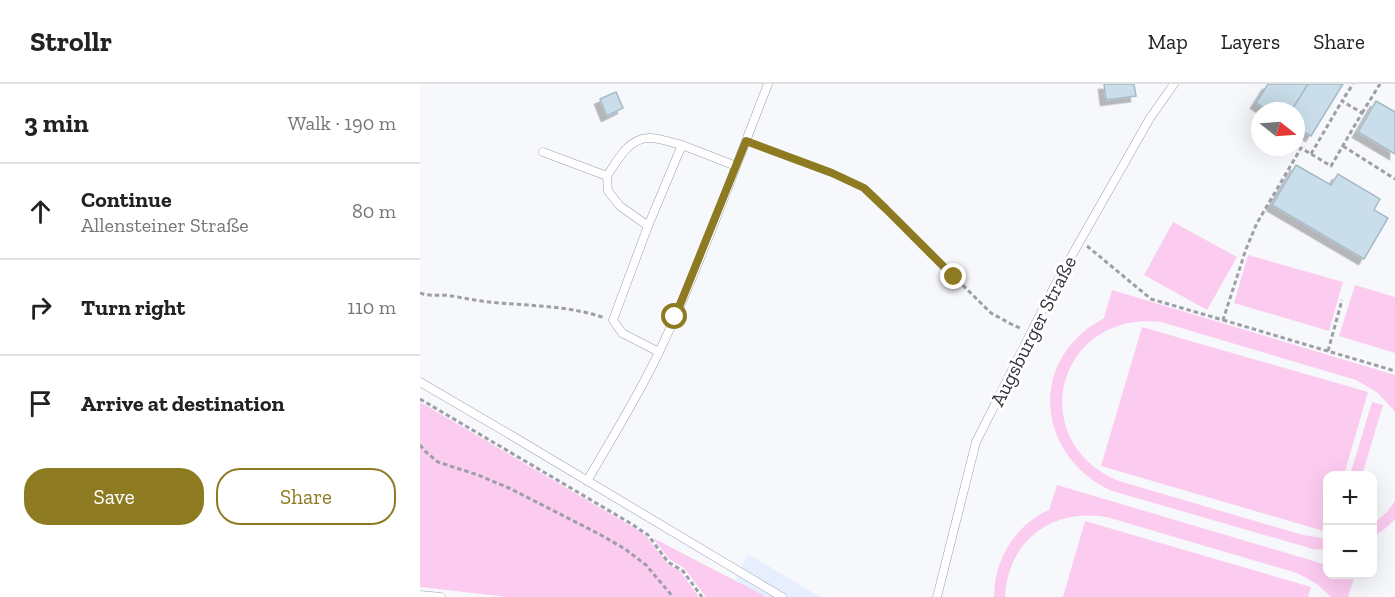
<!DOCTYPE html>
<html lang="en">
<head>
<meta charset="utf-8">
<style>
	body { margin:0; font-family:"Zilla Slab",serif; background:#f6f6f6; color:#222 }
	.controls { position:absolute; right:18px; bottom:18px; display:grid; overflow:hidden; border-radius:12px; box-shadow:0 6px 24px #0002 }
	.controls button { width:54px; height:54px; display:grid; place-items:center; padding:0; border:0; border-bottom:2px solid #e0e0e0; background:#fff; color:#222; font:30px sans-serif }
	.compass { position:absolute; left:831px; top:18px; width:54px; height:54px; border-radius:50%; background:#fff; box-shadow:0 6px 24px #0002; rotate:107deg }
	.stop { position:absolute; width:18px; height:18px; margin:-14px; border:4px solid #8e7b21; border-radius:50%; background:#fff }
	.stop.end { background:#8e7b21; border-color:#fff; box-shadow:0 2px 6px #0008 }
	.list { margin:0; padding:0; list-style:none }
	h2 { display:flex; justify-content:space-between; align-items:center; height:78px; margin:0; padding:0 24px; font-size:26px }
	h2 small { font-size:20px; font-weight:400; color:#767676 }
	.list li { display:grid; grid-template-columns:39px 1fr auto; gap:18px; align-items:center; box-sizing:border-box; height:96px; padding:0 24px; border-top:2px solid #e0e0e0 }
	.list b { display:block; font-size:22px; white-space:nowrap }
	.list p { margin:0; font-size:20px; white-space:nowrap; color:#767676 }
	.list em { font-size:20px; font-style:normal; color:#767676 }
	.actions { display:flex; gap:12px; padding:18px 24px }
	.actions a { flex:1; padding:14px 0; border:2px solid #8e7b21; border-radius:24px; text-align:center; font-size:21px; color:#8e7b21 }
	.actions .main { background:#8e7b21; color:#fff }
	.icon { flex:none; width:33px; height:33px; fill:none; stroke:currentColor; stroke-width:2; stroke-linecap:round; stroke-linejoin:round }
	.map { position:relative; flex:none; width:975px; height:513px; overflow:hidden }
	header { display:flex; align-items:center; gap:36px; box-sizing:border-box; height:84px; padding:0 30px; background:#fff; border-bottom:2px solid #e0e0e0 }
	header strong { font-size:28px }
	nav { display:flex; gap:33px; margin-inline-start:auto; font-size:21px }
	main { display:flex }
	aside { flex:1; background:#fff }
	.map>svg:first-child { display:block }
	.built { fill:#e7eefe }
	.green { fill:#fcccf0 }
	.building { fill:#c9deea; stroke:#a7bbc7; stroke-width:1.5; filter:url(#shadow) }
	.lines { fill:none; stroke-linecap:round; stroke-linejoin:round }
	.service-casing { stroke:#979fb2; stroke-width:9 }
	.path { stroke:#9d9fa5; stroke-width:3; stroke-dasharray:4.5 3; stroke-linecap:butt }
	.service { stroke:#fff; stroke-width:8 }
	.route { stroke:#8e7b21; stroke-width:8 }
	.labels { text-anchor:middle; stroke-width:6; stroke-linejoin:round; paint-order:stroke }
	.street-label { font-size:20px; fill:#32353d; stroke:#fff }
</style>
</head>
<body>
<header>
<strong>Strollr</strong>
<nav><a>Map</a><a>Layers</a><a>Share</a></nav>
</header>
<main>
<aside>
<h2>3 min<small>Walk · 190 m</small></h2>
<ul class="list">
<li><svg class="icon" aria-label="ahead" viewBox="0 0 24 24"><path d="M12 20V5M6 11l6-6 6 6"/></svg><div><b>Continue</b><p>Allensteiner Straße</p></div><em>80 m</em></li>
<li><svg class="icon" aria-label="right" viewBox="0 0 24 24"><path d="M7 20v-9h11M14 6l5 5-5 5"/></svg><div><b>Turn right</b></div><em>110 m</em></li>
<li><svg class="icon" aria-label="arrive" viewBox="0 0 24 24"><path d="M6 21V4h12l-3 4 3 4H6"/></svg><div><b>Arrive at destination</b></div></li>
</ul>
<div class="actions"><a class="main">Save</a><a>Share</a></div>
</aside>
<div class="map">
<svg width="975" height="513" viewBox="0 0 975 513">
	<defs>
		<filter id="shadow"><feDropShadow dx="-5.5" dy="5.5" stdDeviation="0" flood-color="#0004"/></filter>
	</defs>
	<rect width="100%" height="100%" fill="#f7f8fc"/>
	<path class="built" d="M328 470 400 513H307Z"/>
	<path class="green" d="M753 138 817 173 787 226 724 191Z
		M828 171 923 198 909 247 814 219Z
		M935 201 975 213V269L919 252Z
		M692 206 975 291V328L958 309 936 296 741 238C637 226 603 358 699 397L883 451 907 455V466L893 465 692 407C628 379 607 299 661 250 667 244 676 239 684 234Z
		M722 243 948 308 924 391 908 392 907 448 681 382Z
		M0 318 218 446 225 451 248 480 260 487 279 513H88L0 503Z
		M952 318 963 321 942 391H930Z
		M637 401 907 481 908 490 935 491 928 513H911L897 500 877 489 690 434C635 422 588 455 585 513H574C574 476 595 441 629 426Z
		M975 417V435L967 443 953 453V440L967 428Z
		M665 437 891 503 888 513H643Z
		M233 454 345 512 343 513H286L264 484 249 475Z"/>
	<path class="building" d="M684 0H714L716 12 686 16Z
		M848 0H888L871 27H849L836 19Z
		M888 0H923L891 52 876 43V27H871Z
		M196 8 203 24 187 32 180 15Z
		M956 17 975 28V70L938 48Z
		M876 81 911 101 918 90 960 115 954 126 968 134 944 175 852 121Z"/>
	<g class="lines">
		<g class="service-casing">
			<path id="service" d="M123 68 187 92
				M228 142 200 122 188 107 187 92C197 77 208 55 228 54 238 53 252 59 262 61
				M239 268 202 249 193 236 228 142 262 61 316 82
				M0 298 94 353 362 513
				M167 397C192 354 219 311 240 266 281 180 313 89 348 0
				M0 511 21 513
				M517 513 556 358 635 201 730 34 754 0"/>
		</g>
		<path class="path" d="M942 29 960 0
			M336 61 412 89 444 104 571 229 591 240 602 245
			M923 62 975 95
			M891 70 922 17
			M667 162 731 215 803 236 826 165 837 139 881 64 911 82 942 29 922 17 933 0
			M0 209C10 213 22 210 32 212 45 214 57 217 69 218 108 222 147 221 185 234
			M803 236 975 287
			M908 267 922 216
			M0 315 210 439 228 451 248 478 263 487 282 513
			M0 361 7 369 18 378 58 391 89 404 181 451 205 465 226 481 253 513"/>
		<use href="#service" class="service"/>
	</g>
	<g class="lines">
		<path class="route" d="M255 233 326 57 412 89 444 104 466 125 534 193"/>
	</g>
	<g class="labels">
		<g class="street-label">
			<text transform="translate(613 247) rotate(-63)" y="7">Augsburger Straße</text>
		</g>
	</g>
</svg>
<div class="controls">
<button>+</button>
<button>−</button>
</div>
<svg class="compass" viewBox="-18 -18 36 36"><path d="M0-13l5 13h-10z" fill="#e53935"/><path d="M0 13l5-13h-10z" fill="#767676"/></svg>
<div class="stop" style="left:255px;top:233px"></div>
<div class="stop end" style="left:534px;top:193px"></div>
</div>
</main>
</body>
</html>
